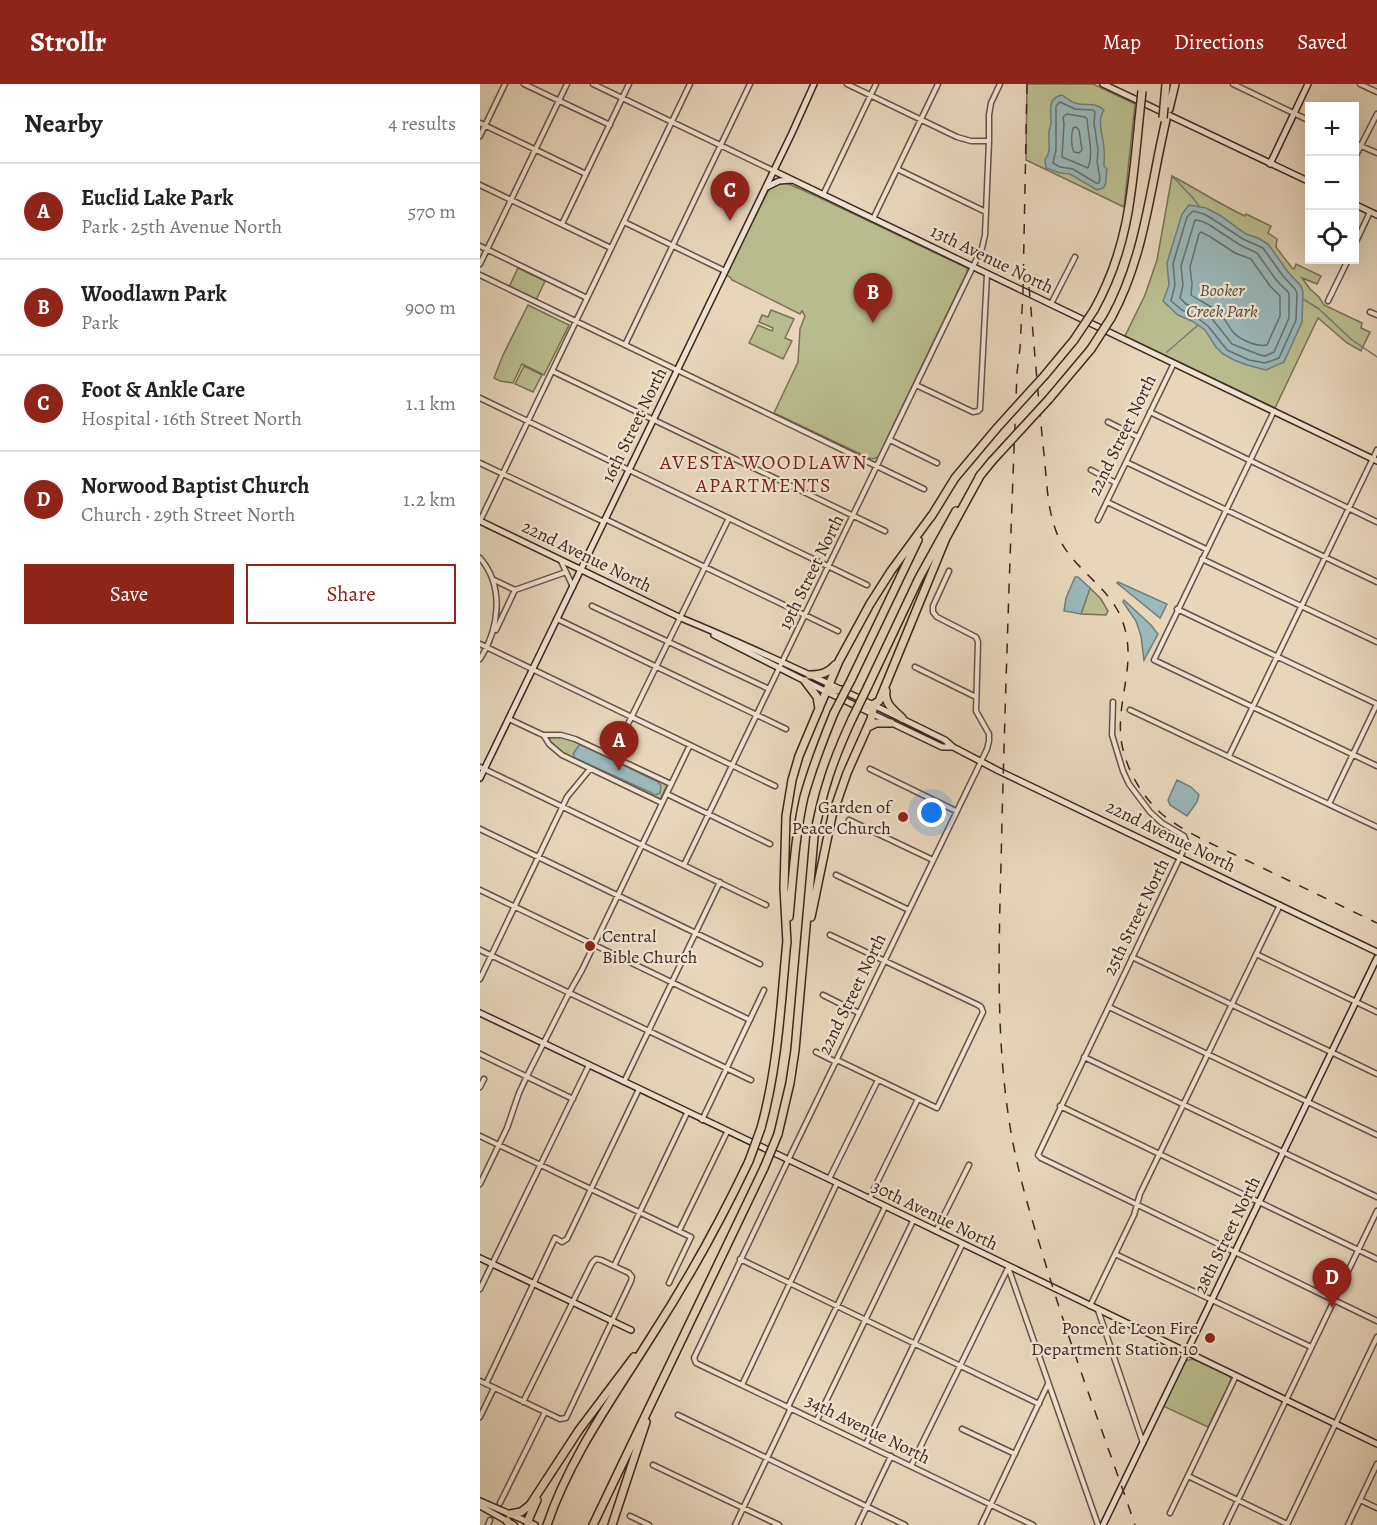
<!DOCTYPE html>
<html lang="en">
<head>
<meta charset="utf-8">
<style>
	body { margin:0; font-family:Alegreya,serif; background:#f2f2f2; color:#222 }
	.controls { position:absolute; right:18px; top:18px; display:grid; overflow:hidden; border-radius:0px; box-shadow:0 6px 24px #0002 }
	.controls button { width:54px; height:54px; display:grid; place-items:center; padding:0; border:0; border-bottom:2px solid #e0e0e0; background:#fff; color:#222; font:30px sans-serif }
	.you { position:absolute; left:452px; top:729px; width:21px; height:21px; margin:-15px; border:4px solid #fff; border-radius:50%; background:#1a73e8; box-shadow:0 0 0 9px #1a73e833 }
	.badge { display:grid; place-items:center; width:39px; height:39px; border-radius:50%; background:#8f2418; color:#fff; font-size:20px; font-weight:700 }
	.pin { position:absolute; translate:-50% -50px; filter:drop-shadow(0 2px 3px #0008) }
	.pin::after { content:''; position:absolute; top:32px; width:21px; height:18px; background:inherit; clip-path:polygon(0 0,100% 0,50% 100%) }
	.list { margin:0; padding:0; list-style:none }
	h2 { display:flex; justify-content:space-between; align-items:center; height:78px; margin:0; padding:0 24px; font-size:26px }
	h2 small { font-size:20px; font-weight:400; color:#767676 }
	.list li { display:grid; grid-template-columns:39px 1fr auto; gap:18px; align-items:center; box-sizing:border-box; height:96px; padding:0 24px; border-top:2px solid #e0e0e0 }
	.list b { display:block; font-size:22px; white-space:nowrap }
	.list p { margin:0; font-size:20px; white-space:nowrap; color:#767676 }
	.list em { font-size:20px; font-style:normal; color:#767676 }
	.actions { display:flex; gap:12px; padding:18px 24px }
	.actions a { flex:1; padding:14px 0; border:2px solid #8f2418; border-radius:0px; text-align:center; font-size:21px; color:#8f2418 }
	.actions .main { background:#8f2418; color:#fff }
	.icon { flex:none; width:33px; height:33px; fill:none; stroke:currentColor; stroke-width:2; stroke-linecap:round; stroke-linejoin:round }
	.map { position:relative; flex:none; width:897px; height:1441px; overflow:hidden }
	header { display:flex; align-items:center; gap:36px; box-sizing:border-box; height:84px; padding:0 30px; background:#8f2418; color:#fff }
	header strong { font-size:28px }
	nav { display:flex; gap:33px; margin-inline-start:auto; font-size:21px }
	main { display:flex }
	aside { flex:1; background:#fff }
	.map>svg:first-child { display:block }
	.green { fill:#b9bd8d; stroke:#7a7256; stroke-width:1.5 }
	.water { fill:#9ab7b9; stroke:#747d7b; stroke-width:1.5 }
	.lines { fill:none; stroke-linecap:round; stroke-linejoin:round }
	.shore { stroke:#6a6f6c; stroke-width:1.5 }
	.stream { stroke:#747d7b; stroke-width:1.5 }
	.street-casing { stroke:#665346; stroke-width:7 }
	.secondary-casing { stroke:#3b271f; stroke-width:8 }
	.highway-casing { stroke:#3b271f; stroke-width:10 }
	.street { stroke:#efe4d2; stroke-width:4 }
	.secondary { stroke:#efe4d2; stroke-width:5 }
	.highway { stroke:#e7d6ba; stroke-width:7 }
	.rail { stroke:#3b271f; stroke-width:1.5; stroke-dasharray:10 10; stroke-linecap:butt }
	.highway-bridge-casing { stroke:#3b271f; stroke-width:10; stroke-linecap:butt }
	.highway-bridge { stroke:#e7d6ba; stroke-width:7 }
	.poi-dot { fill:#8f2418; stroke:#efe4d2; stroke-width:2 }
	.labels { text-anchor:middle; stroke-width:4.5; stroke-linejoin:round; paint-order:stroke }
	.street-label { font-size:18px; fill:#3b271f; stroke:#efe4d2 }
	.park-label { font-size:18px; font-style:italic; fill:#5a4c3a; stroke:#efe4d2 }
	.poi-label { font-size:18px; fill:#3b271f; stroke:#efe4d2; text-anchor:end }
	.neighbourhood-label { font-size:20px; letter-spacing:1.5px; fill:#7a1f14; stroke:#efe4d2 }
</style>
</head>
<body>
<header>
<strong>Strollr</strong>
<nav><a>Map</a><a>Directions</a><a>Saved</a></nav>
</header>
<main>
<aside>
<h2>Nearby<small>4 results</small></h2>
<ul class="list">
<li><span class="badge">A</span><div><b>Euclid Lake Park</b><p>Park · 25th Avenue North</p></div><em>570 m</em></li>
<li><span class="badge">B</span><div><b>Woodlawn Park</b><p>Park</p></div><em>900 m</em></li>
<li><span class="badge">C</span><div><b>Foot &amp; Ankle Care</b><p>Hospital · 16th Street North</p></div><em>1.1 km</em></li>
<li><span class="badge">D</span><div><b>Norwood Baptist Church</b><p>Church · 29th Street North</p></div><em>1.2 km</em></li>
</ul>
<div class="actions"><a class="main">Save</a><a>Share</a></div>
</aside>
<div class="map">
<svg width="897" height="1441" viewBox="0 0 897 1441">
	<rect width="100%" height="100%" fill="#e7d6ba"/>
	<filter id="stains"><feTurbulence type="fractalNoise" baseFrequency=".00333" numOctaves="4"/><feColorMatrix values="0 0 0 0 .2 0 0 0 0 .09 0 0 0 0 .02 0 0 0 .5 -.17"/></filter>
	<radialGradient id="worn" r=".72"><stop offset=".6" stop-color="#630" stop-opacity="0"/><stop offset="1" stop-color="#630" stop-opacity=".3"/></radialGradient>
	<path class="green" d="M547 0H613L655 20 644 123 546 76Z
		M692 92C717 105 739 120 765 132L766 130 791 142 788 149 797 155 796 163 812 184 814 185 816 180 841 192 837 200 822 194 830 205 839 213 844 221 882 239 881 244 890 248 881 267 867 259 838 234 795 324 645 252 665 211 677 176Z
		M304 98 334 111 487 184V188L398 373 393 375 389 374 294 329 318 278 320 245 325 232 322 227 320 230 252 196 250 193 246 191 288 107 295 100Z
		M38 184 65 197 56 216 29 203Z
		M48 221 89 241 64 291 42 280 33 299 20 297 14 294 23 271Z
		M291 226 314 235 305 254 312 257 303 275 269 259 278 241 292 247 293 244 279 238 282 231 288 233Z
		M44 282 62 291 53 308 35 300Z
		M610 504 621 515 628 527 626 531 601 530Z
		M72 652H77L96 657 185 699 187 701 181 714 178 715 83 670 70 657V654Z
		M713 1275 748 1291 751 1294 749 1301 728 1343 683 1322 705 1277Z"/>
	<path class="water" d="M582 11C586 14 590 17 595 19 607 23 614 17 624 26 616 37 624 53 624 66 625 71 624 76 624 82L627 85C625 92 628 99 623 104L617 106 590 90 580 89 566 84 565 76C572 67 568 58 569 48 569 47 571 40 571 39 571 27 567 14 582 11Z
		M709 121 726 124 741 132 766 150 778 154 788 160 808 188 821 202 823 208 822 238 804 278 786 286 767 281 754 276 743 270 736 263 725 246 712 237 698 231 683 217 689 201 687 179 702 130Z
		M595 493H598L610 504 601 530 584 527 586 514Z
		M638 498 687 520 680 534 637 499Z
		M644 516 671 541 678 550 664 576 661 552 656 537 643 518Z
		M100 660 178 698 181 702 180 709 176 711 172 710V709L95 674 93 670Z
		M697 696 711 703 719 711 717 718 707 732 690 721 688 716Z"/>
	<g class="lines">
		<path class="shore" d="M580 18 595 25 613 26 615 28 614 39 618 66 617 78 620 94 619 99H616L593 85 580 83 573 79 576 66V22Z
			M587 30 605 33 607 35C608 51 614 69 608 84L582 73 584 40 583 33Z
			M596 43 599 46 602 66 599 69 594 68C591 62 591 51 593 44Z
			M713 127 724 130 731 134 763 155 783 164 803 192 815 205 817 209 816 236 799 274 785 279 769 276 747 266 728 242 715 232 702 226 691 217 695 201 693 180 707 133Z
			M715 136 721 137 728 140 760 161 777 169 797 197 809 209V234L794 268 785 272 780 271 752 260 733 236 719 225 706 220 700 214 703 201 701 182Z
			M721 148 729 152 755 169 771 175 790 202 800 212V232L787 261C777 263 760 256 753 248 748 242 745 234 739 229 730 221 720 217 711 211L712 200 710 183 719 150Z"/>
		<path class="stream" d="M694 94 713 114 719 122
			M823 215 839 225 872 256 897 273
			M687 268 718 241"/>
		<g class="street-casing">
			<path id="street" d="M44 0 130 41
				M113 0 294 87
				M367 0 477 53 491 57H509
				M753 0 830 37
				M880 0 897 8
				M0 39 106 90
				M0 52 25 0
				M874 59 897 69
				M874 75 897 30
				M417 85 506 128
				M0 101 131 164
				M343 111 396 0
				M393 135 458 0
				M144 138 245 187
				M82 140 149 0
				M0 162 107 214
				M874 162 890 128
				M0 180 87 0
				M0 191 444 405
				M848 217 868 176
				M571 220 595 173
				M890 228 897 231
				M145 261 270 0
				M72 287 405 447
				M436 301 493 328 498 327 500 325 507 190
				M0 314 387 501
				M794 327 674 576 897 682
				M670 328 897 438
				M628 338 658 353
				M410 356 457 379
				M646 378 897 498
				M0 379 124 438
				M611 386 636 399
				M627 418 726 465
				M125 435 358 547
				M618 436 694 279
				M0 437 210 0
				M0 474C25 503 19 545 0 575
				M722 475 897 558
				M81 477 93 503
				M469 487 453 522V528L457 533 496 553 498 558 496 627 509 650V657L507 665 312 1068 214 1274 216 1279 553 1441
				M14 496 35 506 86 488
				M112 522 289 605
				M697 525 897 620 849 720
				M77 535 306 645
				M16 546 35 506
				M0 560 295 702
				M435 583 496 613
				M633 618 632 651 643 687 649 700 670 728 682 739 704 752 706 757V761L558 1071 561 1074 897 1237
				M650 626 897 743
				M29 635 63 651H81L95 655 191 700
				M64 652 69 660 82 671 182 719
				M125 669 148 640 249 434
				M749 672 897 366
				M0 683 286 821
				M390 685 476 727
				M187 710 290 760
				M369 736 453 776
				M0 745 280 880
				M204 781 502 164 505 151 509 57V31L511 19 520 0
				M356 791 429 826
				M0 806 270 936
				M350 851 498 921 501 923 503 928 457 1024 357 976
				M0 866 271 996
				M776 870 897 928
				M652 873 897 990
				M0 895 87 713 110 685
				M343 911 379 929
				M629 923 897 1051
				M336 968 356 978
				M0 970 93 1015
				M604 973 897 1113
				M144 998 240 798
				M0 1003 4 995
				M580 1022 897 1175
				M222 1036 284 906
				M0 1052 211 1153 189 1199
				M349 1095 398 996
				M0 1100 27 1044 39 1009 47 992 89 909 102 886 210 661
				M389 1115 438 1015
				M199 1147 247 1048
				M456 1147 489 1081
				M635 1170 831 1263
				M260 1175 559 1320
				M134 1182 207 1029
				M528 1183 618 1441
				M0 1205 109 981
				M610 1222 654 1131 660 1110 800 821
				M618 1226 663 1359
				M0 1297 80 1335 86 1334 151 1197 152 1193 149 1189 121 1176 116 1175 112 1179 43 1318
				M6 1300 75 1154 82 1158 87 1155 159 1005
				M262 1301 357 1099
				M198 1331 425 1441
				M0 1333 14 1304
				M337 1336 433 1137
				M482 1345 535 1370
				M386 1360 482 1161
				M173 1381 299 1441
				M431 1382 528 1184
				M708 1392 807 1440
				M880 1416 897 1424
				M20 1419 65 1328
				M690 1429 756 1292
				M150 1432 169 1441
				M8 1441 10 1436
				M255 1441 310 1326 308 1323 405 1123
				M378 1441 411 1372
				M501 1441 568 1300
				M746 1441 897 1127
				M807 1441 897 1253
				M868 1441 897 1380"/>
		</g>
		<g class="secondary-casing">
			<path id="secondary" d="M623 0 830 98
				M790 80 828 0
				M294 87 897 377
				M287 103 299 97 312 96
				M874 120 897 131
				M0 437 201 534
				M201 534C291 571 378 613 465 656L473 663 519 687 897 868
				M234 551 347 608 462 663H473
				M0 694 312 49 334 0
				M0 929 349 1095 897 1360
				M0 1174 151 1246
				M0 1417 55 1441
				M0 1422 34 1441
				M623 1441 897 874"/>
		</g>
		<g class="highway-casing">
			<path id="highway" d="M684 23 686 0
				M689 25 695 0
				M614 226C649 163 652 106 659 36
				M631 234C665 172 670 103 686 36
				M565 291 594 256
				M569 315 611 265
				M499 393 512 377
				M451 433 475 394 517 344
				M330 591C341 591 348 589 355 581
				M371 596 438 456
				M325 597 337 613 339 625
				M388 602 439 494 476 427
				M406 607C404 620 414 626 422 634
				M347 608 354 606H365
				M377 623 391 622 399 617 466 454 501 390
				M388 643 396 639H411
				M309 833C313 793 315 752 324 713 332 684 343 656 354 629
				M331 833 352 732 367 689 391 635 394 621
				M307 859 304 804 306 732 312 696 319 672 359 577 390 520 411 487 452 431
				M281 1044C298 983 301 919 307 856
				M298 1050 310 999 315 966 334 753C342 708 353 676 372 635
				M30 1430 41 1428 50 1421 99 1346 154 1273
				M27 1437 30 1441
				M48 1441 49 1434 57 1416
				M67 1441C90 1373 133 1314 171 1253 208 1196 240 1138 269 1077
				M113 1441 284 1084
				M132 1441 166 1338"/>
		</g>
		<use href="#street" class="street"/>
		<use href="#secondary" class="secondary"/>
		<use href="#highway" class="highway"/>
		<path class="rail" d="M547 0 543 207 540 264 537 289C531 438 526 587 522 736 520 842 513 949 532 1054 539 1092 550 1130 562 1168 589 1260 624 1350 655 1441
			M549 203C554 258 558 314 564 370 567 398 567 429 579 454 594 486 630 503 642 536 659 580 634 618 642 661 647 687 663 714 683 731 707 750 739 763 766 776 810 797 853 818 897 839"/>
		<g class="highway-bridge-casing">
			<path id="highway-bridge" d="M683 34 684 23
				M659 36 662 7
				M594 256 614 226
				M611 265 631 234
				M517 344 565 291
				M512 377 569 315
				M354 629 371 596
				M372 635 388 602
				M269 1077 281 1044
				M284 1084 298 1050"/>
		</g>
		<use href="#highway-bridge" class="highway-bridge"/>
	</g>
	<g class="poi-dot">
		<circle cx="423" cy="733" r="6"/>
		<circle cx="110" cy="862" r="6"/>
		<circle cx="730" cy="1254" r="6"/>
	</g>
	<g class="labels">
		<g class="street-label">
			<text transform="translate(512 175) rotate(26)" y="6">13th Avenue North</text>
			<text transform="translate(154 341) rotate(-64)" y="6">16th Street North</text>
			<text transform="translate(642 351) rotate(-64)" y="6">22nd Street North</text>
			<text transform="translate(107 472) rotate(26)" y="6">22nd Avenue North</text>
			<text transform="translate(331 488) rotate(-64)" y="6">19th Street North</text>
			<text transform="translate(691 752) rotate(26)" y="6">22nd Avenue North</text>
			<text transform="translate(656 833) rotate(-64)" y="6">25th Street North</text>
			<text transform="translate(372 910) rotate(-64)" y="6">22nd Street North</text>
			<text transform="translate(455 1131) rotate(26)" y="6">30th Avenue North</text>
			<text transform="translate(747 1151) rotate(-64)" y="6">28th Street North</text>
			<text transform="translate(388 1345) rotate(26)" y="6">34th Avenue North</text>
		</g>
		<g class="park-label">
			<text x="742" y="212">Booker<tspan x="742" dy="21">Creek Park</tspan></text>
		</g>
		<g class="poi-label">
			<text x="411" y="729">Garden of<tspan x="411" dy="21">Peace Church</tspan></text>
			<text x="122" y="858" text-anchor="start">Central<tspan x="122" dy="21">Bible Church</tspan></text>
			<text x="718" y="1250">Ponce de Leon Fire<tspan x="718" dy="21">Department Station 10</tspan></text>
		</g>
		<g class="neighbourhood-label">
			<text x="284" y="385">AVESTA WOODLAWN<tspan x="284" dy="23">APARTMENTS</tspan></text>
		</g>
	</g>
	<rect width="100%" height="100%" filter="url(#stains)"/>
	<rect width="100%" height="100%" fill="url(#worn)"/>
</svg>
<div class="controls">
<button>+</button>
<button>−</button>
<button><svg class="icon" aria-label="locate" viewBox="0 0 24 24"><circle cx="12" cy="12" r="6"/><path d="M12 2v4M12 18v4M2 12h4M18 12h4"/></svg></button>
</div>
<div class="you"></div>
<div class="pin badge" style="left:139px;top:687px">A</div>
<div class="pin badge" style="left:393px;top:239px">B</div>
<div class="pin badge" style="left:250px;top:137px">C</div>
<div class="pin badge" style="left:852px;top:1224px">D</div>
</div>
</main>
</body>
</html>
